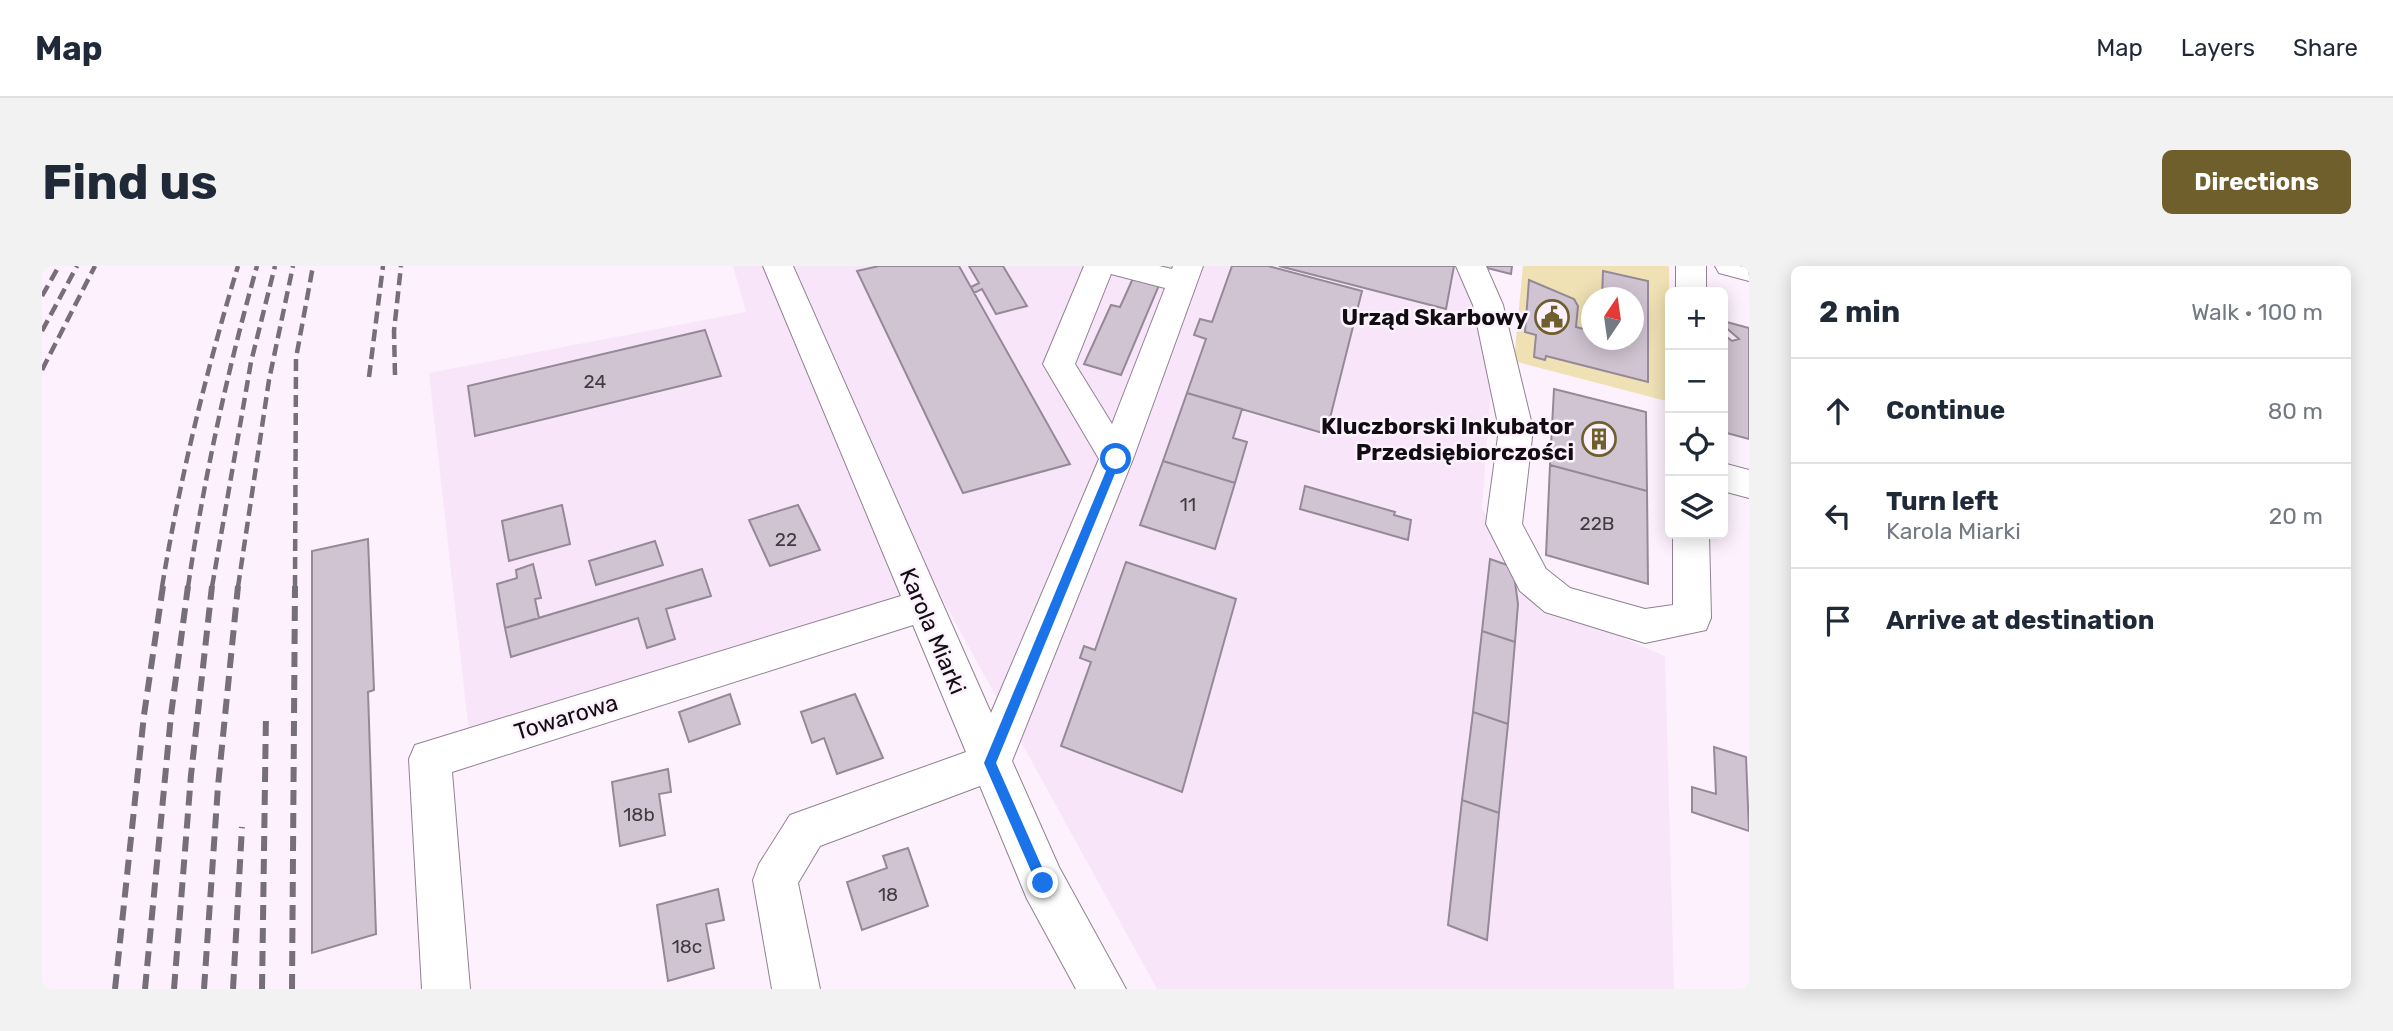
<!DOCTYPE html>
<html lang="en">
<head>
<meta charset="utf-8">
<style>
	body { margin:0; font-family:Rubik,sans-serif; background:#f2f2f3; color:#1f2937 }
	.controls { position:absolute; right:21px; top:21px; display:grid; overflow:hidden; border-radius:10px; box-shadow:0 4px 18px #0003 }
	.controls button { width:63px; height:63px; display:grid; place-items:center; padding:0; border:0; border-bottom:2px solid #e0e1e3; background:#fff; color:#1f2937; font:35px sans-serif }
	.compass { position:absolute; left:1539px; top:21px; width:63px; height:63px; border-radius:50%; background:#fff; box-shadow:0 4px 18px #0003; rotate:13deg }
	.stop { position:absolute; width:21px; height:21px; margin:-16px; border:5px solid #1a73e8; border-radius:50%; background:#fff }
	.stop.end { background:#1a73e8; border-color:#fff; box-shadow:0 2px 7px #0008 }
	.list { margin:0; padding:0; list-style:none }
	h2 { display:flex; justify-content:space-between; align-items:center; height:91px; margin:0; padding:0 28px; font-size:30px }
	h2 small { font-size:23px; font-weight:400; color:#747a83 }
	.list li { display:grid; grid-template-columns:46px 1fr auto; gap:21px; align-items:center; box-sizing:border-box; height:105px; padding:0 28px; border-top:2px solid #e0e1e3 }
	.list b { display:block; font-size:26px; white-space:nowrap }
	.list p { margin:0; font-size:23px; white-space:nowrap; color:#747a83 }
	.list em { font-size:23px; font-style:normal; color:#747a83 }
	.icon { flex:none; width:38px; height:38px; fill:none; stroke:currentColor; stroke-width:2; stroke-linecap:round; stroke-linejoin:round }
	.map { position:relative; flex:none; width:1707px; height:723px; overflow:hidden; border-radius:10px }
	header { display:flex; align-items:center; gap:42px; box-sizing:border-box; height:98px; padding:0 35px; background:#fff; border-bottom:2px solid #e0e1e3 }
	header strong { font-size:33px }
	nav { display:flex; gap:38px; margin-inline-start:auto; font-size:24px }
	.intro { display:flex; align-items:center; justify-content:space-between; box-sizing:border-box; height:168px; padding:0 42px }
	h1 { margin:0; font-size:49px }
	.button { padding:18px 32px; border-radius:10px; background:#6e5f2d; color:#fff; font-size:24px; font-weight:700 }
	main { display:flex; gap:42px; padding:0 42px }
	aside { flex:1; background:#fff; border-radius:10px; box-shadow:0 4px 18px #0003 }
	.map>svg:first-child { display:block }
	.built { fill:#f8e5fa }
	.green { fill:#efe1b4; fill-rule:evenodd }
	.building { fill:#d1c4d2; stroke:#958997; stroke-width:2 }
	.lines { fill:none; stroke-linecap:round; stroke-linejoin:round }
	.minor-casing { stroke:#908391; stroke-width:2 }
	.minor { fill:#fff; fill-rule:evenodd }
	.rail-far1 { stroke:#766f77; stroke-width:4.5; stroke-dasharray:12 6; stroke-linecap:butt }
	.rail { stroke:#766f77; stroke-width:6; stroke-dasharray:15 8; stroke-linecap:butt }
	.route { fill:#1a73e8 }
	.labels { text-anchor:middle; stroke-width:5; stroke-linejoin:round; paint-order:stroke }
	.number-label { font-size:19px; fill:#413b42 }
	.poi-label { font-size:23px; font-weight:bold; fill:#110d12; stroke:#fcf1fd; text-anchor:end }
	.street-label { font-size:23px; fill:#110d12; stroke:#fcf1fd }
</style>
</head>
<body>
<header>
<strong>Map</strong>
<nav><a>Map</a><a>Layers</a><a>Share</a></nav>
</header>
<div class="intro"><h1>Find us</h1><a class="button">Directions</a></div>
<main>
<div class="map">
<svg width="1707" height="723" viewBox="0 0 1707 723">
	<rect width="100%" height="100%" fill="#fcf1fd"/>
	<path class="built" d="M691 0H1429L1449 121 1440 243 1497 336 1623 390 1632 723H1115L901 334 427 466 387 107 704 46Z"/>
	<path class="green" d="M1481 0H1627L1628 136 1472 95ZM1549 32H1591V74H1549Z"/>
	<path class="building" d="M837 0H917L1028 198 921 227 815 5Z
		M927 0H961L985 40 954 48 940 23 932 27 929 21 937 17Z
		M1190 0H1226L1320 25 1284 168 1145 127 1164 73 1152 69 1158 53 1170 56Z
		M1237 0H1412L1404 43Z
		M1445 0H1470L1469 8 1445 2Z
		M1561 5 1606 15V116L1504 90 1503 94 1492 91 1494 69 1483 66 1487 14 1532 33 1536 40 1534 61 1549 65V74H1591V32H1560Z
		M1092 10 1118 17 1079 109 1042 98 1069 39 1078 41Z
		M1681 55 1707 62V173L1681 166V68L1690 75 1697 73 1681 59Z
		M663 64 679 110 433 170 426 120Z
		M1512 123 1604 146 1605 225 1508 199Z
		M1145 127 1200 143 1191 172 1205 176 1193 217 1121 195Z
		M1121 195 1193 217 1173 283 1098 259Z
		M1508 199 1605 225 1606 318 1504 289Z
		M1263 220 1353 246 1352 249 1369 254 1366 274 1258 243Z
		M520 239 528 278 467 295 460 255Z
		M756 239 778 284 728 300 707 254Z
		M326 273 332 424 326 426 334 668 270 687V285Z
		M613 275 621 299 554 319 547 295Z
		M1448 293 1471 301 1476 338 1473 376 1440 365Z
		M1084 296 1194 333 1140 526 1019 480 1049 396 1038 392 1042 380 1053 384Z
		M491 298 499 332 493 333 497 352 463 362 455 318 475 312 474 304Z
		M660 303 669 330 624 343 633 373 605 382 596 352 469 391 463 362Z
		M1440 365 1473 376 1466 458 1431 446Z
		M688 428 698 458 647 476 637 446Z
		M813 428 841 492 795 508 782 472 770 477 759 446Z
		M1431 446 1466 458 1457 547 1420 534Z
		M1672 481 1704 491 1707 565 1650 546V521L1674 528Z
		M626 503 629 526 617 528 623 569 578 580 570 516Z
		M1420 534 1457 547 1445 674 1406 659Z
		M866 582 886 640 820 664 805 616 845 602 841 590Z
		M676 623 682 654 664 658 672 702 626 715 615 639Z"/>
	<g class="lines">
		<g class="minor-casing">
			<path id="minor" d="M721 0H751L949 447 1057 193 1001 98 1042 0H1117L1130 3 1131 0H1161L1091 193 970 495 1017 601 1084 723H1034L985 633 938 520 778 580 756 617 778 723H730L711 614 717 598 748 549 924 486 871 359 410 506 428 723H380L367 493 373 479 859 330ZM1069 8 1123 22 1070 158 1033 98Z
				M1414 0H1444L1461 39 1491 163 1480 258 1504 303 1528 322 1603 343 1631 339V268H1667L1669 352 1664 364 1603 377 1503 346 1478 325 1444 258 1457 163 1431 39Z
				M1634 0H1664V26H1634Z
				M1673 0H1707V15L1677 7Z
				M1681 197 1707 204V232L1681 225Z"/>
		</g>
		<use href="#minor" class="minor"/>
		<path class="rail-far1" d="M0 30 17 0
			M0 65 35 0
			M0 104 53 0
			M353 109 352 65 359 0
			M327 111 341 0
			M120 321C138 212 164 106 196 0
			M146 321C162 212 185 106 215 0
			M170 321 209 96 233 0
			M196 321 227 114 251 0
			M253 321 254 92 271 0"/>
		<path class="rail" d="M73 723 102 449 121 320
			M103 723 129 449 146 320
			M132 723 149 509 170 320
			M162 723 176 520 196 320
			M191 723 200 561
			M220 723 224 447
			M250 723 253 320"/>
	</g>
	<path class="route" d="M1074 189 1079 193 954 497 1007 617 1001 623 996 621 942 497 1069 193Z"/>
	<defs>
		<g id="civic-ring" transform="scale(1.75)"><circle r="9.5" fill="#fcf1fd" stroke="#6e5f2d" stroke-width="1.5"/><path d="M-.6-6.5H3V-4.5H.6V-3L4-1V1h2V6H-6V1h2V-1L-.6-3ZM-1.2 2.5V6h2.4V2.5Z" fill="#6e5f2d"/></g>
		<g id="building-ring" transform="scale(1.75)"><circle r="9.5" fill="#fcf1fd" stroke="#6e5f2d" stroke-width="1.5"/><path d="M-4-6H4V6H1V3H-1V6H-4ZM-2.5-4.3h1.7v1.8h-1.7ZM.8-4.3h1.7v1.8H.8ZM-2.5-1h1.7V.8h-1.7ZM.8-1h1.7V.8H.8Z" fill="#6e5f2d"/></g>
	</defs>
	<g fill-rule="evenodd">
		<use href="#civic-ring" x="1510" y="51"/>
		<use href="#building-ring" x="1557" y="173"/>
	</g>
	<g class="labels">
		<g class="number-label">
			<text x="553" y="122">24</text>
			<text x="1146" y="245">11</text>
			<text x="1555" y="264">22B</text>
			<text x="744" y="280">22</text>
			<text x="597" y="555">18b</text>
			<text x="846" y="635">18</text>
			<text x="645" y="687">18c</text>
		</g>
		<g class="poi-label">
			<text x="1486" y="59">Urząd Skarbowy</text>
			<text x="1532" y="168">Kluczborski Inkubator<tspan x="1532" dy="26">Przedsiębiorczości</tspan></text>
		</g>
		<g class="street-label">
			<text transform="translate(891 365) rotate(67)" y="8">Karola Miarki</text>
			<text transform="translate(524 451) rotate(-17)" y="8">Towarowa</text>
		</g>
	</g>
</svg>
<div class="controls">
<button>+</button>
<button>−</button>
<button><svg class="icon" aria-label="locate" viewBox="0 0 24 24"><circle cx="12" cy="12" r="6"/><path d="M12 2v4M12 18v4M2 12h4M18 12h4"/></svg></button>
<button><svg class="icon" aria-label="layers" viewBox="0 0 24 24"><path d="M12 4l9 5-9 5-9-5zM3 14l9 5 9-5"/></svg></button>
</div>
<svg class="compass" viewBox="-18 -18 36 36"><path d="M0-13l5 13h-10z" fill="#e53935"/><path d="M0 13l5-13h-10z" fill="#747a83"/></svg>
<div class="stop" style="left:1074px;top:193px"></div>
<div class="stop end" style="left:1001px;top:617px"></div>
</div>
<aside>
<h2>2 min<small>Walk · 100 m</small></h2>
<ul class="list">
<li><svg class="icon" aria-label="ahead" viewBox="0 0 24 24"><path d="M12 20V5M6 11l6-6 6 6"/></svg><div><b>Continue</b></div><em>80 m</em></li>
<li><svg class="icon" aria-label="left" viewBox="0 0 24 24"><path d="M17 20v-9H6M10 6l-5 5 5 5"/></svg><div><b>Turn left</b><p>Karola Miarki</p></div><em>20 m</em></li>
<li><svg class="icon" aria-label="arrive" viewBox="0 0 24 24"><path d="M6 21V4h12l-3 4 3 4H6"/></svg><div><b>Arrive at destination</b></div></li>
</ul>
</aside>
</main>
</body>
</html>
